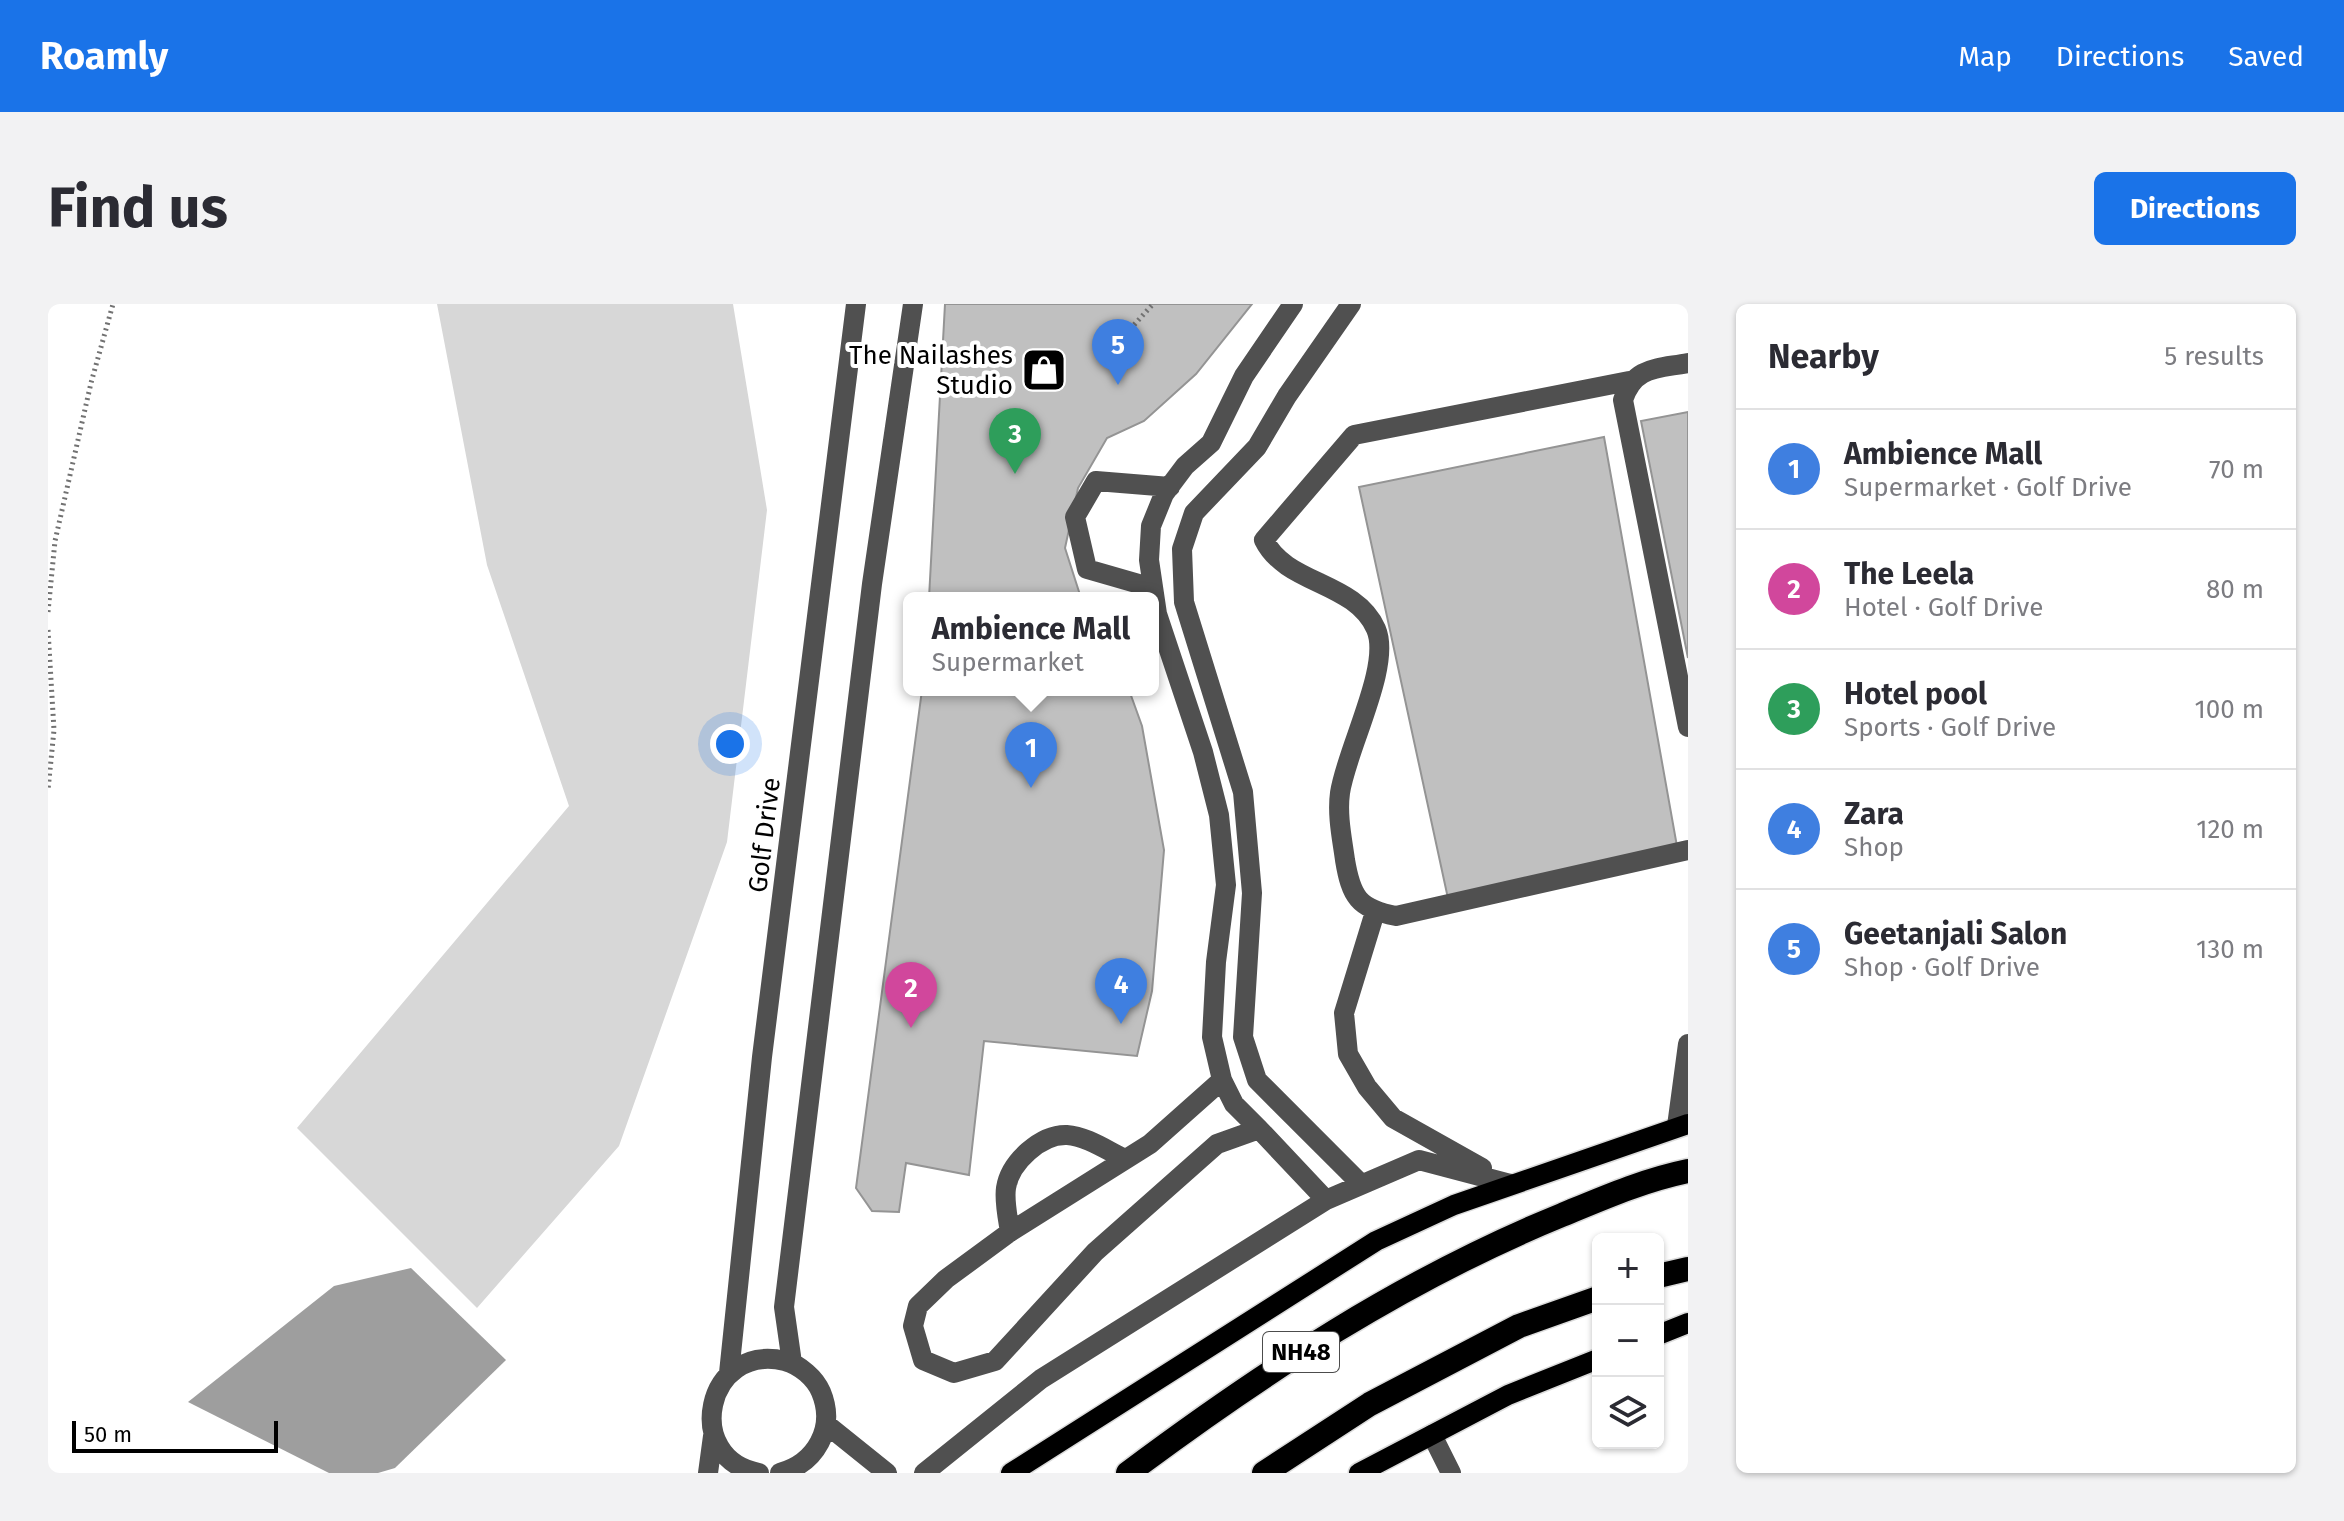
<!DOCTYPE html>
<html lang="en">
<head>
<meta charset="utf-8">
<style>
	body { margin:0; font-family:"Fira Sans",sans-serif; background:#f2f2f3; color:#2b2b33 }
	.controls { position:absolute; right:24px; bottom:24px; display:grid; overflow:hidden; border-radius:12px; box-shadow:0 2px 6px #0004 }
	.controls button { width:72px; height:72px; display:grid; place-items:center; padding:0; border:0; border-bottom:2px solid #e1e1e2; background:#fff; color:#2b2b33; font:40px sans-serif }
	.scale { position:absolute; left:24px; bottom:20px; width:206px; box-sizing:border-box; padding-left:8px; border:4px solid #000; border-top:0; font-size:22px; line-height:28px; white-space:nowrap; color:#000; -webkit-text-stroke:6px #fff; paint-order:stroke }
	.you { position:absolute; left:682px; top:440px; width:28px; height:28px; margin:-20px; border:6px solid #fff; border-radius:50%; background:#1a73e8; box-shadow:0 0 0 12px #1a73e833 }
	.badge { display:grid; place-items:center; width:52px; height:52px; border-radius:50%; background:#1a73e8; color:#fff; font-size:26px; font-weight:700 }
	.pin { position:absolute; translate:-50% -66px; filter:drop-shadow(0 2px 4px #0008) }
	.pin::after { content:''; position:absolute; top:42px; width:28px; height:24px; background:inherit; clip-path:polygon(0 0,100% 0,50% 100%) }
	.popup { position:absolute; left:855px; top:288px; width:256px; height:104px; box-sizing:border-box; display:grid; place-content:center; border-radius:12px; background:#fff; filter:drop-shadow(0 2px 6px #0005); font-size:26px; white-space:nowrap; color:#7c7c81 }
	.popup b { font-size:30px; color:#2b2b33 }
	.popup::after { content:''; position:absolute; left:50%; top:100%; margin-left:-16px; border:16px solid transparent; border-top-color:#fff }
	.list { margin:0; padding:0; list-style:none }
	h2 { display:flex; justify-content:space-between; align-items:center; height:104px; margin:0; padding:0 32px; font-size:34px }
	h2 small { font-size:26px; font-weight:400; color:#7c7c81 }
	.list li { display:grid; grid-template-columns:52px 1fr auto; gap:24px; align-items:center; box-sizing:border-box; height:120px; padding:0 32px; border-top:2px solid #e1e1e2 }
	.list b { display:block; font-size:30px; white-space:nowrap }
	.list p { margin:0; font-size:26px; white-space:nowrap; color:#7c7c81 }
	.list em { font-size:26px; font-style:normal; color:#7c7c81 }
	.icon { flex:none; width:44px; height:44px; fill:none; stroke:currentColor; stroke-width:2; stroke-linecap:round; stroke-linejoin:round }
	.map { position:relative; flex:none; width:1640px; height:1169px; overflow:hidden; border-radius:12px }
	header { display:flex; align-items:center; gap:48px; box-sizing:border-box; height:112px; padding:0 40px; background:#1a73e8; color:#fff }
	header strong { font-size:38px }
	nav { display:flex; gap:44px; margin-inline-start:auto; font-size:28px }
	.intro { display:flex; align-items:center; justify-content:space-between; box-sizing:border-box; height:192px; padding:0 48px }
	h1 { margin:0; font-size:56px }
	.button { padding:20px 36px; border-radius:12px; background:#1a73e8; color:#fff; font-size:28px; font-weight:700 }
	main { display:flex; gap:48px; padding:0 48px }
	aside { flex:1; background:#fff; border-radius:12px; box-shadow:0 2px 6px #0004 }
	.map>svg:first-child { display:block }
	.green { fill:#d7d7d7 }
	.water { fill:#9e9e9e }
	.building { fill:#c0c0c0; stroke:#949494; stroke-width:2 }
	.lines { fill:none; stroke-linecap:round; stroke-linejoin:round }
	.major-casing { stroke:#dbdbdb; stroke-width:23 }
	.highway-casing { stroke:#dbdbdb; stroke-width:27 }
	.path { stroke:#727272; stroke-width:5; stroke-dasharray:2 4; stroke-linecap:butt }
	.minor { stroke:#505050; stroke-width:20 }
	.major { stroke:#000; stroke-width:20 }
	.highway { stroke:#000; stroke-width:24 }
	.labels { text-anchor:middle; stroke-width:8; stroke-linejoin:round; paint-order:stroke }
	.shield { fill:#fff; stroke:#4c4c4c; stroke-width:2 }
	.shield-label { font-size:24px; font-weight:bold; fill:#000 }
	.poi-label { font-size:26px; fill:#000; stroke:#fff; text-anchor:end }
	.street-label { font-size:26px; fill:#000; stroke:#fff }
</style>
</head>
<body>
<header>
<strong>Roamly</strong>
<nav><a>Map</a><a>Directions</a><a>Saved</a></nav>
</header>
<div class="intro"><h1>Find us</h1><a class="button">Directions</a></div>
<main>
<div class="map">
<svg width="1640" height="1169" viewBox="0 0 1640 1169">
	<rect width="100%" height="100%" fill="#fff"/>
	<path class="green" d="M389 0H685L719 206 679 538 571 842 429 1004 249 824 521 502 439 261Z"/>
	<path class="water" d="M363 964 458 1056 347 1164 330 1169H281L140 1098 286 982Z"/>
	<path class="building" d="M897 0H1204L1148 70 1096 117 1059 134 1030 184 1017 244 1033 294H881Z
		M1640 108V354L1593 117Z
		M1556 133 1630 548 1401 599 1311 183Z
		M874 386H1081L1094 422 1116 546 1104 687 1089 752 936 737 921 871 858 859 851 908 824 907 808 884Z"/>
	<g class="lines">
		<g class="major-casing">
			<path id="major" d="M1610 1031 1640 1019
				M963 1169 1328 937 1406 901 1640 820
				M1311 1169 1460 1091 1550 1055"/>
		</g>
		<g class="highway-casing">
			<path id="highway" d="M1610 972 1640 965
				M1080 1169C1215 1068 1357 975 1514 911 1555 894 1596 876 1640 867
				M1216 1169 1322 1100 1471 1022 1550 994"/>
		</g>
		<path class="path" d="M1066 43 1105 0
			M0 308 7 237 43 79 65 0
			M0 326 6 426 0 486"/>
		<path class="minor" d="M1245 0 1196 72 1163 139 1137 162 1116 190 1103 222 1101 256 1109 310 1155 448 1171 511 1178 581 1168 658 1164 733 1174 776 1102 840 962 928 898 975 870 1002 865 1022 875 1056 906 1069 947 1057 1047 948 1169 840 1211 825 1278 896
			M1303 0 1239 92 1209 143 1146 209 1134 245 1136 298 1195 488 1204 589 1195 733 1209 776 1313 880
			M1640 59C1609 65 1586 62 1575 96L1640 423
			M1581 77 1306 131 1216 236C1238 281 1307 277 1328 325 1344 362 1298 446 1292 489 1289 511 1294 534 1297 556 1303 592 1310 605 1348 612L1640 546
			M1105 284 1039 265 1027 213 1048 177 1122 183
			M1327 608 1296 709 1300 750 1319 783 1345 814 1434 864
			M1174 776 1186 800 1211 825
			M1629 822 1640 740
			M962 928C960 915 956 897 958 884 962 858 993 830 1019 831 1038 832 1060 847 1077 855
			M744 1059 736 1003 824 280 865 0
			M681 1069 714 753 808 0
			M778 1120 839 1169
			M1384 1131 1403 1169
			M660 1169 665 1132
			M711 1169C634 1155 657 1038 737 1057 752 1061 767 1074 773 1088 788 1124 768 1159 732 1169
			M876 1169 993 1075 1278 896 1371 856 1462 880"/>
		<use href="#major" class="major"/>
		<use href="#highway" class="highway"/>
	</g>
	<defs>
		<g id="shop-square" transform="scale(2.3)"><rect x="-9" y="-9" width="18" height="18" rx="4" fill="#000" stroke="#fff"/><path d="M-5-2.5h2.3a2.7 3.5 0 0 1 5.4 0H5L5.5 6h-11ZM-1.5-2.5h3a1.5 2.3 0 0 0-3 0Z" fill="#fff"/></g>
	</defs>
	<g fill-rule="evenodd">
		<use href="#shop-square" x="996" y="66"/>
	</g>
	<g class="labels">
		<rect class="shield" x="1215" y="1028" width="76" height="40" rx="6"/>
		<g class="shield-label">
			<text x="1253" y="1056">NH48</text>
		</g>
		<g class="poi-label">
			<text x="965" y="60">The Nailashes<tspan x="965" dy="30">Studio</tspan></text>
		</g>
		<g class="street-label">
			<text transform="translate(716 531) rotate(-83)" y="9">Golf Drive</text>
		</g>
	</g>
</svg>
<div class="controls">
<button>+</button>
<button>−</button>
<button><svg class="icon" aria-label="layers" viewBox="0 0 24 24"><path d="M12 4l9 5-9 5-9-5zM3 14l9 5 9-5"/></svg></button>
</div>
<div class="scale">50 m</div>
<div class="you"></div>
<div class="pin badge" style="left:983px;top:484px;background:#3f7fe0">1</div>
<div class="popup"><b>Ambience Mall</b>Supermarket</div>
<div class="pin badge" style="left:863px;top:724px;background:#d1479c">2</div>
<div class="pin badge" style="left:967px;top:170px;background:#2e9e5b">3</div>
<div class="pin badge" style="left:1073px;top:720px;background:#3f7fe0">4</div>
<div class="pin badge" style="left:1070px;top:81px;background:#3f7fe0">5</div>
</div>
<aside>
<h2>Nearby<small>5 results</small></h2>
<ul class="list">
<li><span class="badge" style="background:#3f7fe0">1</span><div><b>Ambience Mall</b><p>Supermarket · Golf Drive</p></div><em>70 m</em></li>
<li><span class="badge" style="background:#d1479c">2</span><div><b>The Leela</b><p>Hotel · Golf Drive</p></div><em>80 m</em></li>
<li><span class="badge" style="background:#2e9e5b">3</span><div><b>Hotel pool</b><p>Sports · Golf Drive</p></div><em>100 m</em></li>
<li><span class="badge" style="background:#3f7fe0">4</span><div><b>Zara</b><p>Shop</p></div><em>120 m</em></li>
<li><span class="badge" style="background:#3f7fe0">5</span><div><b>Geetanjali Salon</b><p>Shop · Golf Drive</p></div><em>130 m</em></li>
</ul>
</aside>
</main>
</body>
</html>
